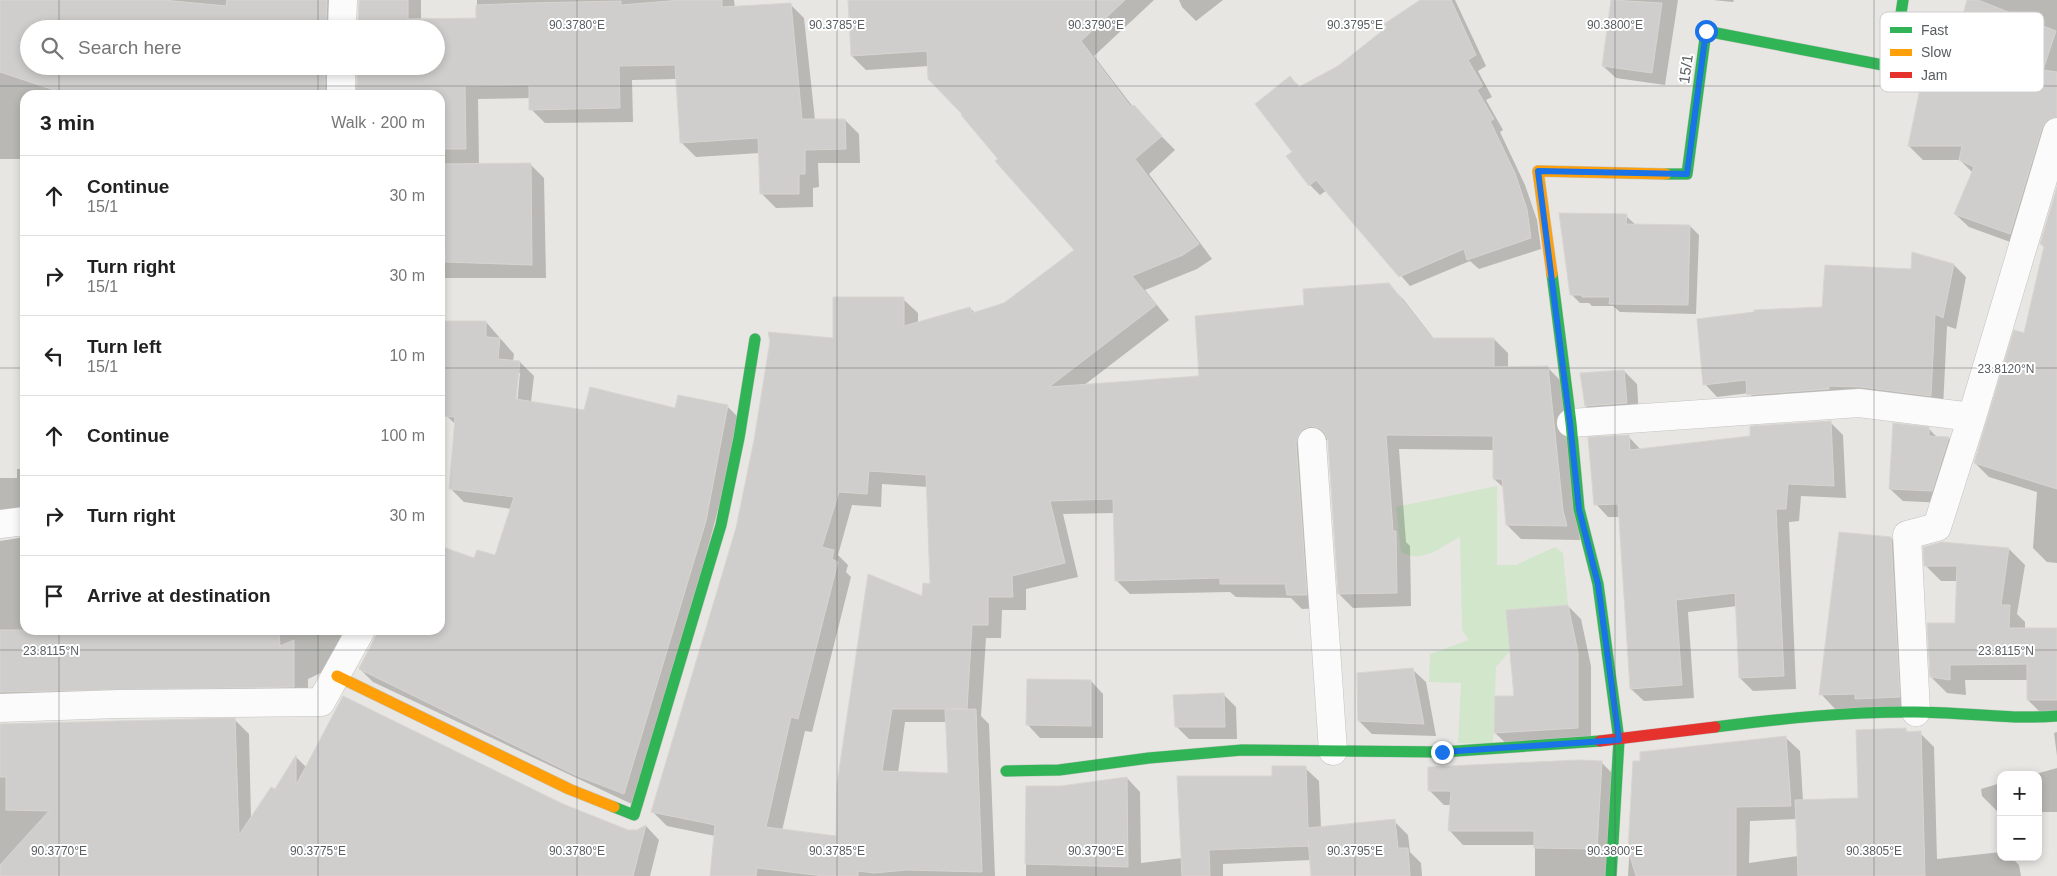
<!DOCTYPE html>
<html lang="en">
<head>
<meta charset="utf-8">
<style>
	body { margin:0; font-family:Arial,sans-serif; background:#f6f6f6; color:#222 }
	.controls { position:absolute; right:15px; bottom:15px; display:grid; overflow:hidden; border-radius:10px; box-shadow:0 2px 8px #0003 }
	.controls button { width:45px; height:45px; display:grid; place-items:center; padding:0; border:0; border-bottom:1px solid #e0e0e0; background:#fff; color:#222; font:25px sans-serif }
	.stop { position:absolute; width:15px; height:15px; margin:-11px; border:4px solid #1a73e8; border-radius:50%; background:#fff }
	.stop.end { background:#1a73e8; border-color:#fff; box-shadow:0 1px 5px #0008 }
	.list { margin:0; padding:0; list-style:none }
	h2 { display:flex; justify-content:space-between; align-items:center; height:65px; margin:0; padding:0 20px; font-size:21px }
	h2 small { font-size:16px; font-weight:400; color:#767676 }
	.list li { display:grid; grid-template-columns:32px 1fr auto; gap:15px; align-items:center; box-sizing:border-box; height:80px; padding:0 20px; border-top:1px solid #e0e0e0 }
	.list b { display:block; font-size:19px; white-space:nowrap }
	.list p { margin:0; font-size:16px; white-space:nowrap; color:#767676 }
	.list em { font-size:16px; font-style:normal; color:#767676 }
	.icon { flex:none; width:28px; height:28px; fill:none; stroke:currentColor; stroke-width:2; stroke-linecap:round; stroke-linejoin:round }
	.map { position:relative; flex:none; width:2057px; height:876px; overflow:hidden }
	.search { position:absolute; background:#fff; box-shadow:0 2px 8px #0003; left:20px; top:20px; width:425px; height:55px; display:flex; align-items:center; gap:12px; box-sizing:border-box; padding:0 18px; border-radius:28px; color:#767676; font-size:19px }
	.panel { position:absolute; background:#fff; box-shadow:0 2px 8px #0003; left:20px; top:90px; width:425px; height:545px; border-radius:15px }
	.map>svg:first-child { display:block }
	.green { fill:#d1e6cb }
	.shadow { fill:#0003; fill-rule:evenodd }
	.building { fill:#d0cecc; stroke:#d8d5d1; fill-rule:evenodd }
	.lines { fill:none; stroke-linecap:round; stroke-linejoin:round }
	.street-casing { stroke:#c3c3c2; stroke-width:29 }
	.fast-casing { stroke:#c4c5c4; stroke-width:12 }
	.slow-casing { stroke:#c4c5c4; stroke-width:12 }
	.jam-casing { stroke:#c4c5c4; stroke-width:12 }
	.street { stroke:#fcfbfb; stroke-width:28 }
	.fast { stroke:#30b455; stroke-width:11 }
	.slow { stroke:#ff9f0a; stroke-width:11 }
	.jam { stroke:#e5322d; stroke-width:11 }
	.route { stroke:#1a73e8; stroke-width:6 }
	.ticks { fill:none; stroke:#575d61; stroke-width:1; stroke-opacity:0.45 }
	.labels { text-anchor:middle; stroke-width:4; stroke-linejoin:round; paint-order:stroke }
	.street-label { font-size:15px; fill:#575d61; stroke:#fff }
	.key { fill:#fff; stroke:#cdced0; stroke-width:1 }
	.key-label { font-size:14px; fill:#575d61 }
	.ticks-label { font-size:12px; text-anchor:middle; fill:#575d61; stroke:#fff; stroke-width:4; stroke-linejoin:round; paint-order:stroke }
</style>
</head>
<body>
<div class="map">
<svg width="2057" height="876" viewBox="0 0 2057 876">
	<rect width="100%" height="100%" fill="#e8e6e2"/>
	<path class="green" d="M1497 486V565H1516L1555 547 1563 553 1568 605 1506 610 1510 651 1496 667 1493 744 1458 743 1461 683 1429 682 1430 654 1469 640 1462 630 1460 537C1440 547 1424 564 1401 552L1396 507Z"/>
	<path class="shadow" d="M0 0H350L340 29H29V66H347L339 95H25V159H0Z
		M360 0H421V20L477 19V0H734L735 8 790 4 804 18 815 120H845L859 134 860 163H818L819 187 813 188V207L776 208 762 194 760 153 696 157 682 143 677 79 632 80 633 122 545 123 531 109 530 98 478 99 479 165 530 164 544 178 546 278H440V95H356L358 66H436V29H357Z
		M864 0H1154L1094 56 1133 107 1175 150 1149 174 1212 259 1197 269 1145 290 1169 320 1083 386 1200 378 1305 306 1388 285 1403 299 1434 339H1494L1508 353V368L1547 367 1561 381 1580 540 1521 539 1507 525 1504 488 1494 479V450L1399 449 1406 542 1410 546 1411 606 1353 608 1339 594 1329 440H1326L1318 443 1320 608 1302 609 1291 598 1236 597 1230 592 1130 594 1116 580 1114 513 1063 514 1078 577 1026 589V610H1002L1001 638H986L981 716 989 724 995 876H711L715 836 667 826 653 812 834 339 903 299 918 313V323L970 308 975 313 1005 304 1076 250 1000 159 929 66 866 70 852 56ZM882 484 928 487 932 585 923 597 837 837 782 831 805 731 812 732 851 577 846 572 848 565 838 555 852 505 881 507ZM905 722H947L949 774 898 773Z
		M1179 0H1223L1196 21 1182 7Z
		M1422 0H1455L1486 66 1478 71 1492 97 1486 100 1503 130 1500 132 1525 185 1537 220 1541 249 1479 269 1470 261 1410 286 1327 190 1320 195 1310 185 1293 153 1290 77 1301 88 1339 67Z
		M1612 0H1678L1665 85 1616 78 1603 66Z
		M1713 0H1734L1733 2Z
		M1969 0H2057V139L2024 247 1969 227 1955 214 1973 173 1960 160H1923L1909 146 1947 78Z
		M2057 191V563L2047 562 2033 548 2037 492 1989 477 1975 463 2025 334 2045 248 2041 244Z
		M1626 216 1636 225 1690 226 1699 235 1696 314 1620 312 1613 306H1592L1589 303H1580L1571 294Z
		M1954 265 1966 277 1956 329 1947 326 1943 408 1761 407 1749 393 1717 397 1705 384 1823 308 1912 270Z
		M440 322H486L514 354 513 362H520L534 376 531 402 585 411 676 410 679 397 728 407 742 421 638 807 373 682 359 668 379 630H440V547L475 560 496 557 512 509 464 502 450 488 456 425 447 416 440 395ZM518 373H520L517 405H515Z
		M1624 371 1637 384 1639 416 1599 419 1586 406Z
		M1830 422 1843 435 1846 498 1801 496 1799 521 1789 522 1796 689 1753 691 1740 678 1737 606 1688 612 1694 698 1644 701 1631 689 1620 517H1608L1596 504 1628 436 1641 450 1752 437Z
		M1929 429 1938 438H1949L1961 451 1945 503 1903 501 1890 489Z
		M17 469H25V521L0 531V478H17Z
		M25 537V630H368L348 660 308 679V700L0 715V541Z
		M1891 538 1907 554 1915 712 1836 710 1821 694Z
		M2009 549 2025 565 2017 614 2025 622V629H2057V716H2044L2028 700V680H1965L1966 695 1947 693 1931 677 1956 624 1958 581H1941L1925 565Z
		M1568 606 1581 619 1591 666V740L1508 745 1495 733Z
		M1413 670 1426 682 1436 736 1372 734 1359 721Z
		M1091 681 1103 694V738H1040L1028 725Z
		M1223 694 1236 707 1237 739H1189L1176 726Z
		M235 720 249 734 251 818 276 791 296 757 307 768 563 805 628 831 638 832 646 826 659 840 650 876H0V725Z
		M1905 729 1909 733H1920L1934 747 1937 859 2001 852V857H2011L2019 865 2021 876H1628L1635 763 1786 738 1800 751 1803 801 1859 799ZM1797 819 1798 856 1749 863 1750 821Z
		M2057 732V756L2054 733Z
		M1602 763 1615 776 1610 876H1535V845H1463L1450 831 1451 805H1444L1430 791Z
		M1305 768 1319 781 1321 828 1394 821 1408 835 1410 852 1421 863 1422 876H1312L1311 860 1223 864V876H1026L1027 787H1061L1127 778 1140 792 1141 863 1182 858 1273 777Z
		M2057 768V812H2038V775H2032Z
		M2001 783V812H1998L1982 796 1981 789Z"/>
	<path class="building" d="M0 0H163L226 6 227 0H327L326 29H29V66H325V95H69L0 72Z
		M359 0H408V19L476 18V5L527 3 621 1V5L681 0H722V7L791 3 802 119H845L846 149 805 150V174H799V194H760L758 138 680 143 675 65 619 66 620 108 529 110V85L465 86 466 149H440V95H357V66H436V29H358Z
		M848 0H1125L1081 41 1131 107 1134 105 1162 136 1135 159 1199 244 1183 255 1132 276 1156 305 1049 387 1199 376 1195 316 1304 305 1303 289 1389 283 1432 338H1494V367L1548 366 1563 510 1567 526 1506 525 1502 479H1493V436L1386 435 1393 531H1396L1397 593 1338 594 1328 441 1325 433 1319 428 1311 426 1303 429 1298 436 1296 443 1307 595H1287L1285 584H1220V578L1115 581 1113 499 1050 501 1065 563 1012 576 1013 597H988V625H972L967 709H892L882 771 948 773 945 710 976 709 982 872 907 870 874 873 858 871V876H824L757 868 756 876H710L715 825 651 812 736 528 754 440 770 341 768 332 833 338V297H904V326L970 307 972 313 1004 303 1074 250 995 161 998 159 961 115 962 114 928 79 927 51 851 56ZM869 471 926 475 930 584 923 583 922 596 868 574 837 784 836 836 766 827 791 717 798 719 838 562 832 559 834 550 822 547 839 492 867 494Z
		M1420 0H1451L1476 55 1468 60 1483 86 1477 90 1494 119 1490 121 1515 173 1527 209 1531 238 1467 260 1464 249 1399 277 1316 180 1309 186 1286 156 1292 152 1255 104 1290 76 1299 87 1338 66 1387 27 1384 24Z
		M1611 0 1662 3 1652 73 1602 66Z
		M1967 0H1978L2056 31 2043 70 2057 72V117L2047 120 2042 128 2010 234 1954 214 1974 167 1959 160 1962 146H1908L1924 70 1946 77Z
		M531 163 532 265 445 262 443 164Z
		M2057 187V489L1974 463 2014 330 2024 333 2044 246 2040 244Z
		M1559 213 1627 214 1626 224 1690 225 1688 305 1609 304 1610 297H1582V295H1570Z
		M1912 252 1954 264 1943 318 1935 314 1931 396 1861 387 1829 386V389L1747 395 1746 380 1703 385 1697 319 1754 312V310L1822 307 1825 265 1911 269Z
		M440 321H486V337L500 338 498 359 520 361 516 399 584 410 590 387 675 408 678 395 728 405 706 521 624 794 575 775 359 669 379 630H440V546L474 558 477 550 495 555 514 497 449 489 455 417 440 416Z
		M1624 370 1627 403 1585 406 1580 373Z
		M1831 421 1834 486 1788 484 1786 509H1776L1784 676 1739 678 1735 593 1676 600 1682 685 1630 689 1618 504 1594 505 1588 437 1629 435 1630 450 1750 436V426Z
		M1893 423 1929 427V436L1949 437 1932 491 1889 489Z
		M1839 532 1891 537 1900 697 1855 699V694L1819 695Z
		M1942 542 2009 548 2001 605H2010L2009 628H2057V700H2027V664L1950 665V680L1930 677 1927 623H1955L1957 566H1924L1923 547Z
		M1568 605 1578 652V728L1494 733 1495 696H1514L1506 610Z
		M0 630H196V632H232V634L279 632 280 646 294 640V687L0 692Z
		M1413 668 1424 724 1358 721 1357 673Z
		M1027 679 1091 680V726L1026 725Z
		M1224 693 1225 727H1175L1173 695Z
		M343 696 563 804 628 830H637L646 825 633 876H0V865L49 811 6 810V777H0V724L235 718 239 835 271 787 275 789 296 755V785Z
		M1906 728V732L1921 731 1925 876H1798L1795 800 1858 798 1856 730Z
		M1786 736 1791 806 1736 807V876H1636L1628 850 1633 761H1640V752Z
		M1578 760 1602 761 1597 849 1534 848V831H1448L1451 791H1428V767Z
		M1272 766H1306L1308 828 1395 819 1398 848H1408L1410 876H1311L1308 839 1309 846 1209 850 1210 876H1182L1177 776H1272Z
		M1127 777 1128 867 1025 864 1026 786H1061Z"/>
	<g class="lines">
		<g class="street-casing">
			<path id="street" d="M342 29 343 0
				M341 95V66
				M1571 423 1859 403 1972 417
				M1312 442 1333 751
				M0 524 25 521
				M0 708 119 704 321 702 361 630
				M1916 712 1907 535 1937 527 1972 417 2057 132"/>
		</g>
		<g class="fast-casing">
			<path id="fast" d="M1666 174H1687L1706 31 1893 67 1903 0
				M1552 274 1571 423 1579 509 1598 584 1619 740 1611 876
				M1715 727C1781 719 1850 711 1916 712 1963 712 2010 720 2057 716
				M1006 771 1059 770 1149 758 1242 750 1442 752 1600 741
				M614 807 634 815 721 525 739 438 755 339"/>
		</g>
		<g class="slow-casing">
			<path id="slow" d="M1552 274 1538 171 1666 174
				M337 676 569 789 614 807"/>
		</g>
		<g class="jam-casing">
			<path id="jam" d="M1600 741 1715 727"/>
		</g>
		<use href="#street" class="street"/>
		<use href="#fast" class="fast"/>
		<use href="#slow" class="slow"/>
		<use href="#jam" class="jam"/>
	</g>
	<g class="lines">
		<path class="route" d="M1442 752 1619 740 1598 584 1579 509 1570 423 1538 171 1687 174 1706 31"/>
	</g>
	<path class="ticks" d="M59 0V29M318 0V29M577 0V876M837 0V876M1096 0V876M1355 0V876M1615 0V876M1874 0V876M59 66V95M318 66V95M0 86H2057M0 368H25M440 368H2057M59 630V876M318 630V876M0 650H2057"/>
	<g class="labels">
		<g class="street-label">
			<text transform="translate(1686 69) rotate(-82)" y="5">15/1</text>
		</g>
	</g>
	<rect x="1880" y="12" width="164" height="80" rx="8" class="key"/>
	<rect x="1890" y="27" width="22" height="6" fill="#30b455"/>
	<rect x="1890" y="49" width="22" height="7" fill="#ff9f0a"/>
	<rect x="1890" y="72" width="22" height="6" fill="#e5322d"/>
	<g class="key-label">
		<text x="1921" y="35">Fast</text>
		<text x="1921" y="57">Slow</text>
		<text x="1921" y="80">Jam</text>
	</g>
	<g class="ticks-label">
		<text x="577" y="29">90.3780°E</text>
		<text x="837" y="29">90.3785°E</text>
		<text x="1096" y="29">90.3790°E</text>
		<text x="1355" y="29">90.3795°E</text>
		<text x="1615" y="29">90.3800°E</text>
		<text x="2006" y="373">23.8120°N</text>
		<text x="51" y="655">23.8115°N</text>
		<text x="2006" y="655">23.8115°N</text>
		<text x="59" y="855">90.3770°E</text>
		<text x="318" y="855">90.3775°E</text>
		<text x="577" y="855">90.3780°E</text>
		<text x="837" y="855">90.3785°E</text>
		<text x="1096" y="855">90.3790°E</text>
		<text x="1355" y="855">90.3795°E</text>
		<text x="1615" y="855">90.3800°E</text>
		<text x="1874" y="855">90.3805°E</text>
	</g>
</svg>
<div class="controls">
<button>+</button>
<button>−</button>
</div>
<div class="stop" style="left:1706px;top:31px"></div>
<div class="stop end" style="left:1442px;top:752px"></div>
<div class="search"><svg class="icon" aria-label="search" viewBox="0 0 24 24"><circle cx="10" cy="10" r="6"/><path d="M15 15l6 6"/></svg>Search here</div>
<section class="panel">
<h2>3 min<small>Walk · 200 m</small></h2>
<ul class="list">
<li><svg class="icon" aria-label="ahead" viewBox="0 0 24 24"><path d="M12 20V5M6 11l6-6 6 6"/></svg><div><b>Continue</b><p>15/1</p></div><em>30 m</em></li>
<li><svg class="icon" aria-label="right" viewBox="0 0 24 24"><path d="M7 20v-9h11M14 6l5 5-5 5"/></svg><div><b>Turn right</b><p>15/1</p></div><em>30 m</em></li>
<li><svg class="icon" aria-label="left" viewBox="0 0 24 24"><path d="M17 20v-9H6M10 6l-5 5 5 5"/></svg><div><b>Turn left</b><p>15/1</p></div><em>10 m</em></li>
<li><svg class="icon" aria-label="ahead" viewBox="0 0 24 24"><path d="M12 20V5M6 11l6-6 6 6"/></svg><div><b>Continue</b></div><em>100 m</em></li>
<li><svg class="icon" aria-label="right" viewBox="0 0 24 24"><path d="M7 20v-9h11M14 6l5 5-5 5"/></svg><div><b>Turn right</b></div><em>30 m</em></li>
<li><svg class="icon" aria-label="arrive" viewBox="0 0 24 24"><path d="M6 21V4h12l-3 4 3 4H6"/></svg><div><b>Arrive at destination</b></div></li>
</ul>
</section>
</div>
</body>
</html>
